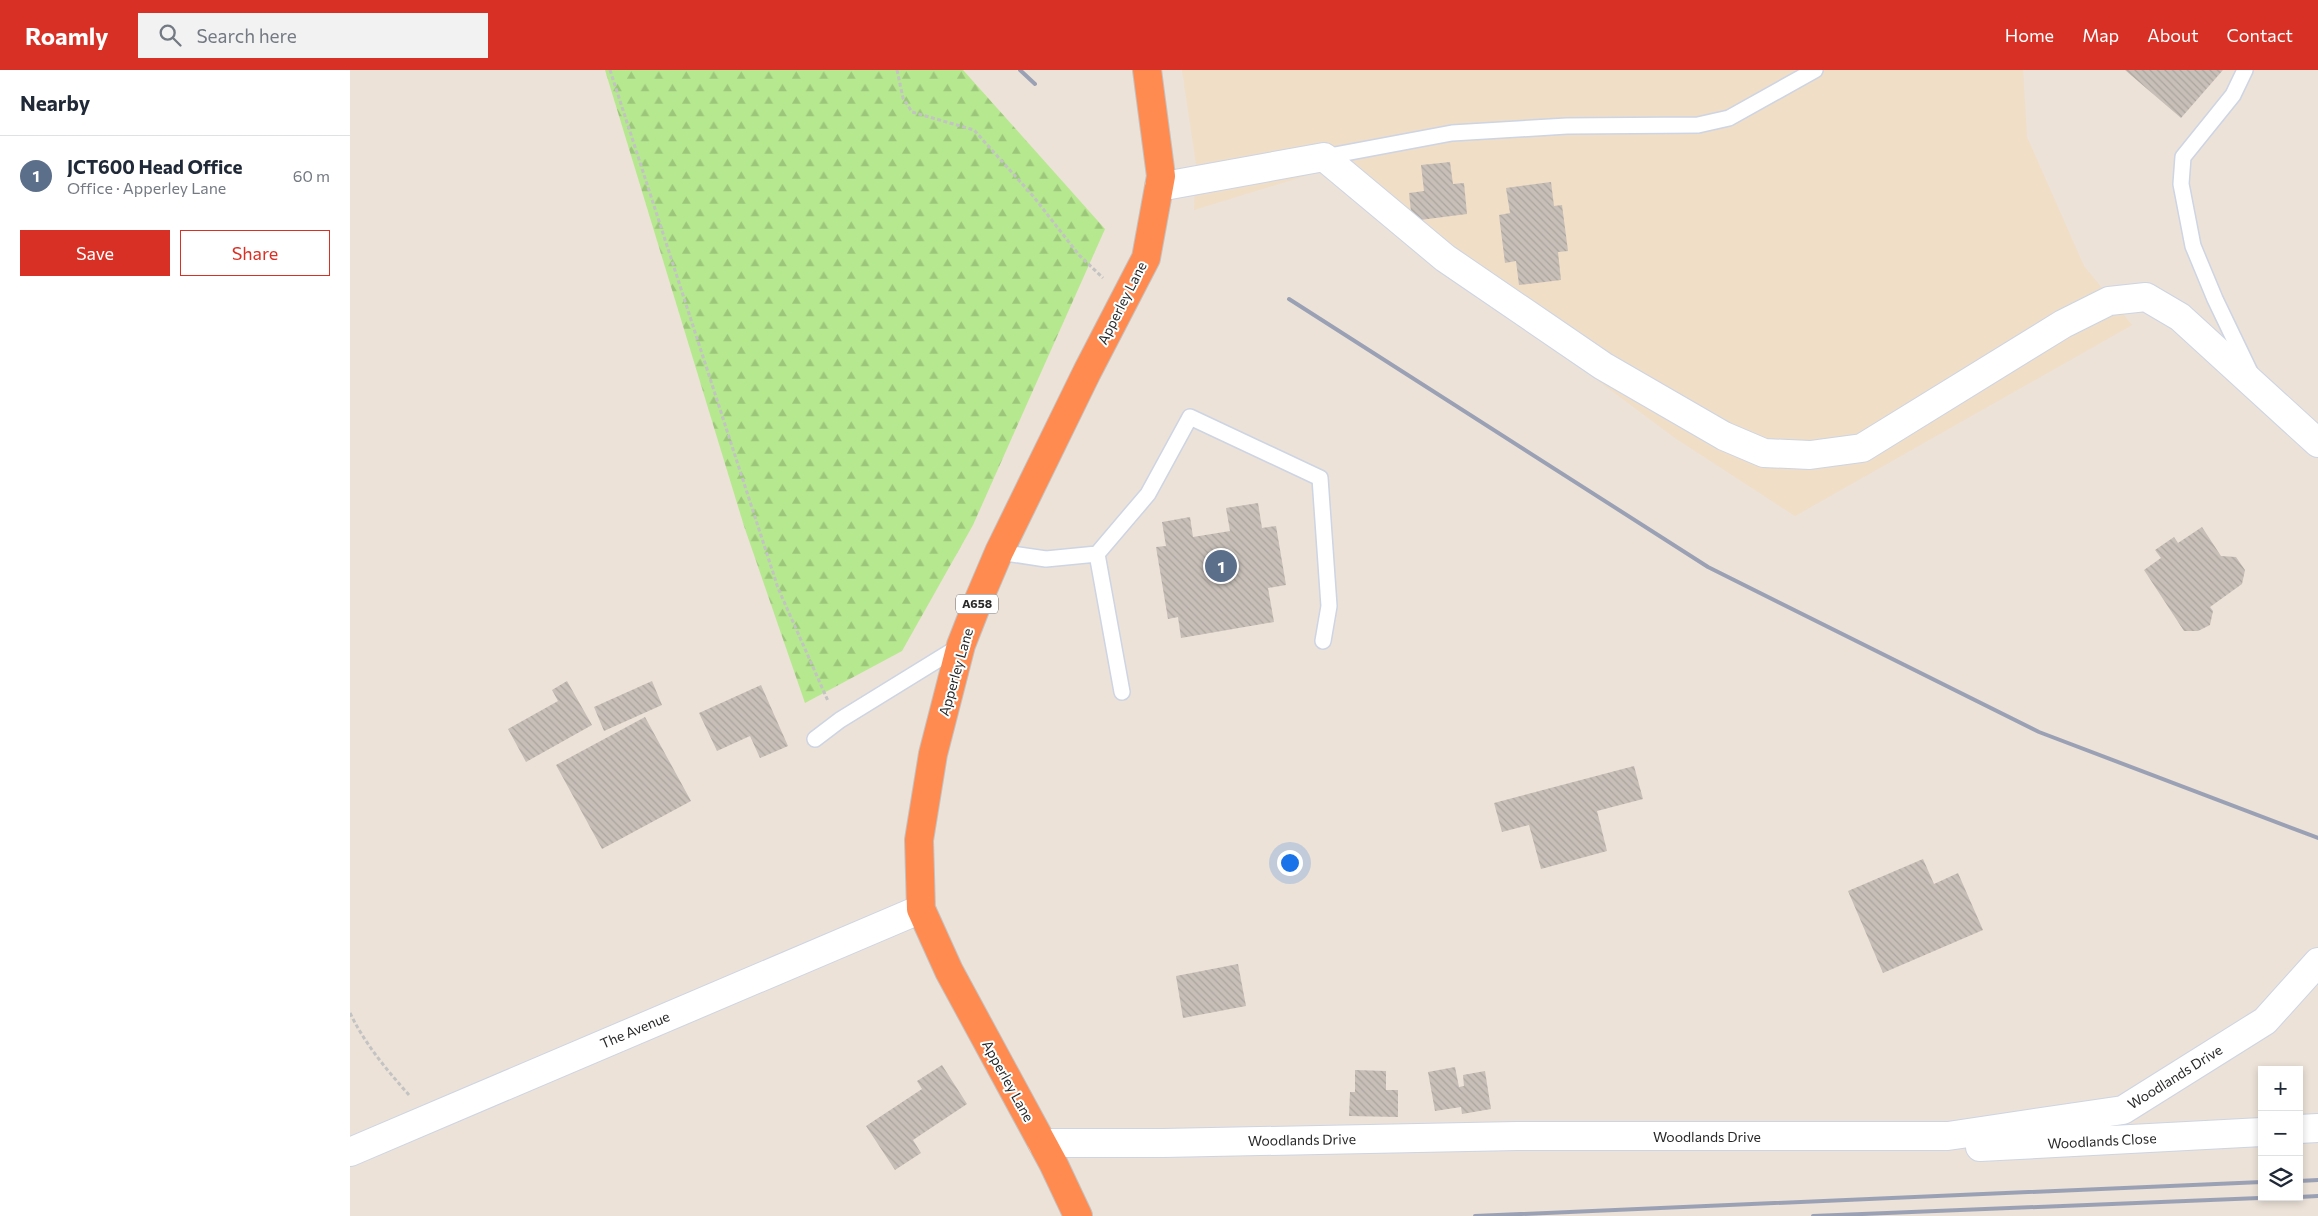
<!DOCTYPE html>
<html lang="en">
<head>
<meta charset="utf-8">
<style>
	body { margin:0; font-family:Commissioner,sans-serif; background:#f2f2f3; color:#1f2937 }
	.controls { position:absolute; right:15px; bottom:15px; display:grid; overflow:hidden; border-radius:0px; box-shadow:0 2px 8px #0003 }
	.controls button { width:45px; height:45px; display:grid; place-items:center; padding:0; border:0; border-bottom:1px solid #e0e1e3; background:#fff; color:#1f2937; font:25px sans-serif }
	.you { position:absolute; left:939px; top:792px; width:18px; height:18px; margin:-12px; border:4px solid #fff; border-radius:50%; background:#1a73e8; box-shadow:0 0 0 8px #1a73e833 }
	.badge { display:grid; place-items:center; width:32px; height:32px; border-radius:50%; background:#d93025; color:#fff; font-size:16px; font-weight:700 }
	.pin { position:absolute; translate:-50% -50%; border:2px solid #fff; box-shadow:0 1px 5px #0006 }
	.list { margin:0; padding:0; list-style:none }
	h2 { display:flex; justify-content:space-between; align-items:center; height:65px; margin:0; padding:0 20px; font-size:21px }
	h2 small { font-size:16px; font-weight:400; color:#747a83 }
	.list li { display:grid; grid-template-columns:32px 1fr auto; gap:15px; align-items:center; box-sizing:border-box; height:80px; padding:0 20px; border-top:1px solid #e0e1e3 }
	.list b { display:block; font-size:19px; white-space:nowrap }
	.list p { margin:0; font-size:16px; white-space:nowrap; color:#747a83 }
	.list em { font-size:16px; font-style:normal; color:#747a83 }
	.actions { display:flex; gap:10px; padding:15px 20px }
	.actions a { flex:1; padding:11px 0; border:1px solid #d93025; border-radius:0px; text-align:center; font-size:18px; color:#d93025 }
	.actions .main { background:#d93025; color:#fff }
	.icon { flex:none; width:28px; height:28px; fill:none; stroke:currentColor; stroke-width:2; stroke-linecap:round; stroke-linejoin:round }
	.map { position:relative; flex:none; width:1968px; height:1146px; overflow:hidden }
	header { display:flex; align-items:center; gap:30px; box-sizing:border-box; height:70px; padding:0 25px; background:#d93025; color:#fff }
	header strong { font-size:24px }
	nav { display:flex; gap:28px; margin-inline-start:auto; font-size:18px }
	.search { width:350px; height:45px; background:#f2f2f3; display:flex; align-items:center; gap:12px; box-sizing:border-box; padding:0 18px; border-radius:0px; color:#747a83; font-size:19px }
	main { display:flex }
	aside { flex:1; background:#fff }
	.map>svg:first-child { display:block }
	.education { fill:#f0dec6 }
	.forest { fill:url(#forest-firs) }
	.building { fill:url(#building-back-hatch) }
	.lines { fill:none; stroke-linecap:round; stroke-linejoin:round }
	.lane-casing { stroke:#cdd4e3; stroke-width:18 }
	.street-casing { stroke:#cdd4e3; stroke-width:30 }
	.highway-casing { stroke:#c3c3c3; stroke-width:30 }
	.path { stroke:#c3c3c3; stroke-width:3; stroke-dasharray:4 2.5; stroke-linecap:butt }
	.lane { stroke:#fff; stroke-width:15 }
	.street { stroke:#fff; stroke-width:28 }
	.highway { stroke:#ff8b50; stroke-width:28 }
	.rail { stroke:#9ba1b5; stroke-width:4 }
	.labels { text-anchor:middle; stroke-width:4; stroke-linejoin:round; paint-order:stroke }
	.shield { fill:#fff; stroke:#686868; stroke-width:1 }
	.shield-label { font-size:12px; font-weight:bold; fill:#282828 }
	.street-label { font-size:14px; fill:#282828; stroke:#fff }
</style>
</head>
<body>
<header>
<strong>Roamly</strong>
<div class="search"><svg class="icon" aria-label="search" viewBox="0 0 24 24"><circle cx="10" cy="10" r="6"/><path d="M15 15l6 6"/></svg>Search here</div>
<nav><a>Home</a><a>Map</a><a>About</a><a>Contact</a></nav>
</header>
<main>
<aside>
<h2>Nearby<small></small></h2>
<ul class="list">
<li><span class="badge" style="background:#5c6f8a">1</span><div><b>JCT600 Head Office</b><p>Office · Apperley Lane</p></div><em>60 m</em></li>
</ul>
<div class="actions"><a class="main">Save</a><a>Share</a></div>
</aside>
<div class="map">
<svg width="1968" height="1146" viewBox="0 0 1968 1146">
	<defs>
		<pattern id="forest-firs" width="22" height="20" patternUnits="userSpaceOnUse" patternTransform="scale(1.25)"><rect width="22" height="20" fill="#b6e88f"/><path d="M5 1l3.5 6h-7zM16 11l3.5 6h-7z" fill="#9cc77b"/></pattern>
		<pattern id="building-back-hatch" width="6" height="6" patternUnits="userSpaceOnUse" patternTransform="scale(1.25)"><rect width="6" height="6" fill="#c7bfb8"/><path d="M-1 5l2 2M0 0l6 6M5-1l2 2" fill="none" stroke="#aba49e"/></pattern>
	</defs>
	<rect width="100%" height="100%" fill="#ece2d8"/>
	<path class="education" d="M832 0H1673L1677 67 1734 196 1782 255 1445 446 1325 368 968 102 844 140 846 94Z"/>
	<path class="forest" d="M255 0H613L755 159 623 455 552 581 455 633 394 456Z"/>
	<path class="building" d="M1775 0H1873L1831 48Z
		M1100 92 1103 114 1114 113 1117 144 1062 151 1059 123 1074 121 1071 95Z
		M1201 112 1204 136 1212 135 1218 181 1208 182 1211 210 1169 215 1166 191 1155 193 1149 145 1160 143 1156 118Z
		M908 433 912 458 926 456 936 515 918 518 924 552 831 568 828 547 818 549 806 477 816 476 812 452 840 447 843 467 880 461 876 438Z
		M1852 457 1871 486 1886 487 1895 500 1892 514 1860 537 1863 541 1860 555 1848 561H1834L1794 500 1811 488 1805 480 1824 467 1828 473Z
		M217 611 242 655 176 692 158 659 208 631 202 620Z
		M302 611 312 635 254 661 244 637Z
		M411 615 438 676 410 688 400 666 367 681 349 643Z
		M295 647 341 731 252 779 206 695Z
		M1284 696 1293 729 1247 741 1257 781 1191 799 1179 755 1152 762 1144 733Z
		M1573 789 1584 814 1608 803 1633 860 1533 903 1498 821Z
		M888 894 896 936 833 948 826 906Z
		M592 995 617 1034 563 1070 571 1083 545 1100 516 1056 572 1019 567 1011Z
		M1105 997 1109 1017 1114 1016 1113 1005 1135 1001 1141 1039 1112 1044 1111 1037 1085 1041 1078 1002Z
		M1005 1000 1036 1001V1020H1048V1047L999 1046 1000 1022H1005Z"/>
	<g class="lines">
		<g class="lane-casing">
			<path id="lane" d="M1895 0 1883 25 1833 87 1831 114 1843 176 1865 229 1900 302
				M974 87 1102 63 1217 56 1348 55 1379 48 1465 0
				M649 482 696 489 747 484 798 424 840 347 970 408 979 536 973 571
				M747 484 772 622
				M465 669 490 650 610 576"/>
		</g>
		<g class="street-casing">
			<path id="street" d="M809 117 974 87 1095 188 1253 296 1374 366 1414 383 1460 385 1512 378 1713 254 1759 231 1796 227 1830 247 1968 373
				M1949 1059 1968 1058
				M692 1073H813L1167 1066H1598L1773 1040 1915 951 1968 892
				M1630 1077 1912 1062
				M0 1082 571 839"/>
		</g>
		<g class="highway-casing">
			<path id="highway" d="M728 1146 703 1093 599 901 571 839 569 770 583 684 611 575 629 529 649 482 737 302 796 188 811 106 797 0"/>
		</g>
		<path class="path" d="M260 0 428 518 478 631
			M547 0 553 28 562 42 624 60 683 126 729 185 753 208
			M0 943C15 974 36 999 59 1025"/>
		<use href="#lane" class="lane"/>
		<use href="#street" class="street"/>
		<use href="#highway" class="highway"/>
		<path class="rail" d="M670 0 685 14
			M939 229 1358 497 1689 662 1968 768
			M1949 1111 1968 1110
			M1949 1127 1968 1126
			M1125 1146 1912 1112
			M1463 1146 1934 1127"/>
	</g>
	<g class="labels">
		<rect class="shield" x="606" y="524.5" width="42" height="19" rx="4"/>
		<g class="shield-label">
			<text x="627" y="538">A658</text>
		</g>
		<g class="street-label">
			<text transform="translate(772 233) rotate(-63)" y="5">Apperley Lane</text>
			<text transform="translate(606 602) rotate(-74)" y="5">Apperley Lane</text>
			<text transform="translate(285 960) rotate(-23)" y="5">The Avenue</text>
			<text transform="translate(1825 1007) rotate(-32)" y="5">Woodlands Drive</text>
			<text transform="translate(658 1011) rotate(61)" y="5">Apperley Lane</text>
			<text x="1357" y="1072">Woodlands Drive</text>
			<text transform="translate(952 1070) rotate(-1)" y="5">Woodlands Drive</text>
			<text transform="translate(1752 1071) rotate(-3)" y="5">Woodlands Close</text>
		</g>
	</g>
</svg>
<div class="controls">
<button>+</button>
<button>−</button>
<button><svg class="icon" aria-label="layers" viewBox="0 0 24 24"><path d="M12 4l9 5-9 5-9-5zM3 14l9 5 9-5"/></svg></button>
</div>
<div class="you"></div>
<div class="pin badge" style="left:871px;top:496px;background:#5c6f8a">1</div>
</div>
</main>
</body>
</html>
